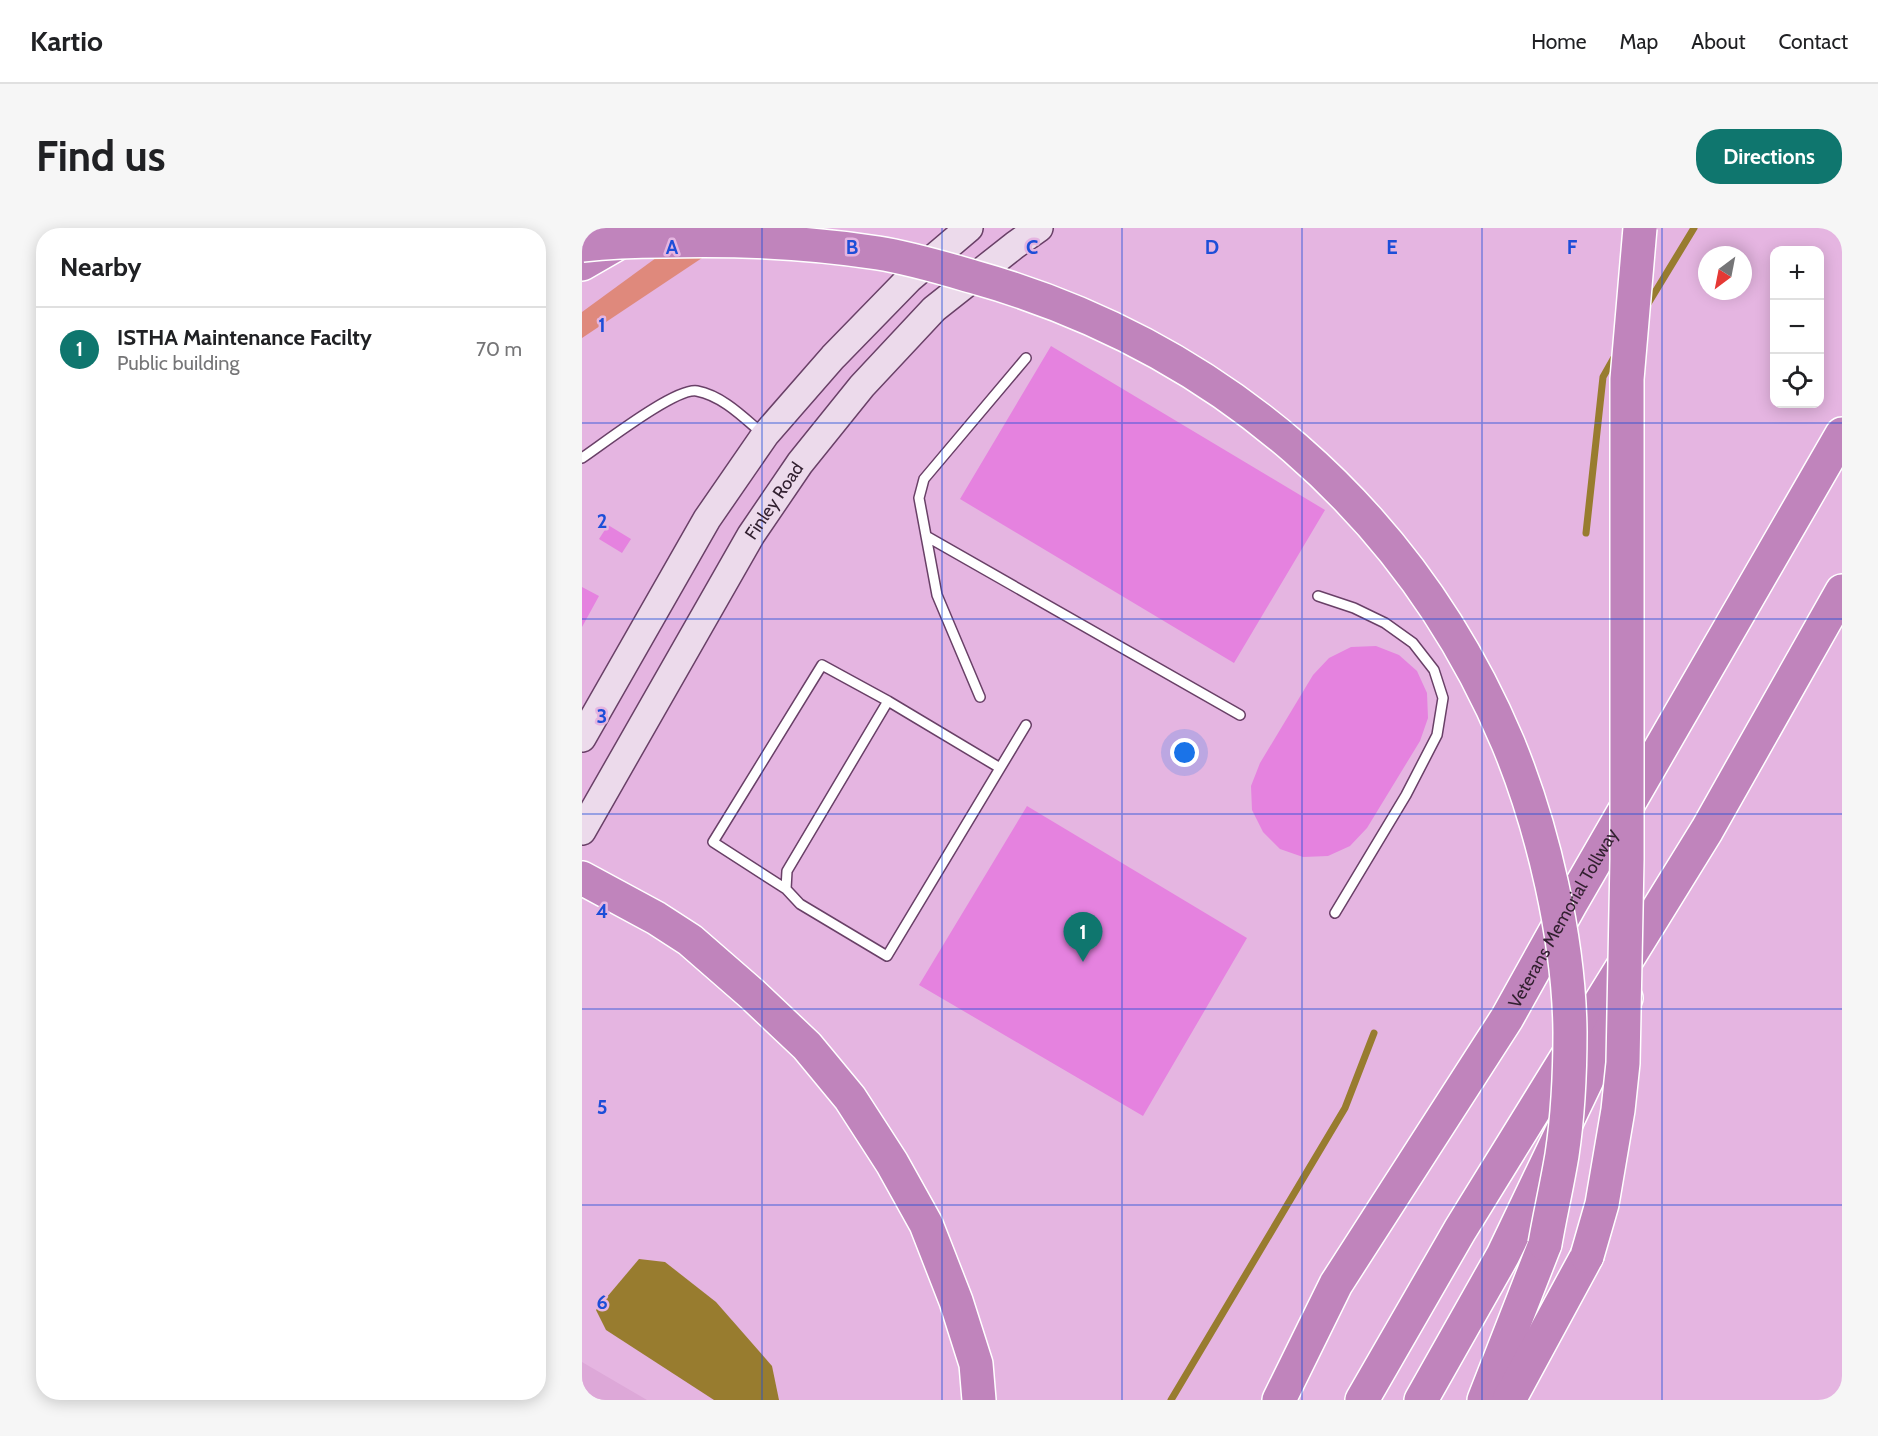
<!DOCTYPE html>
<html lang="en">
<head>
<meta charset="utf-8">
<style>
	body { margin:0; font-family:Cabin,sans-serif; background:#f6f6f6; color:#202124 }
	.controls { position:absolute; right:18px; top:18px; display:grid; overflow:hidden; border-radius:12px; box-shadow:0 3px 15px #0003 }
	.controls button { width:54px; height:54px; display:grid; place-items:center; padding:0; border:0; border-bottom:2px solid #e0e0e0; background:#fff; color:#202124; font:30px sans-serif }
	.compass { position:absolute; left:1116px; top:18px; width:54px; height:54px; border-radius:50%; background:#fff; box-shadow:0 3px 15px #0003; rotate:212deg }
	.you { position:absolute; left:603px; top:525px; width:21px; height:21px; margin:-15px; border:4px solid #fff; border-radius:50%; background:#1a73e8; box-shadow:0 0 0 9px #1a73e833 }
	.badge { display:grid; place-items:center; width:39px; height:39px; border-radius:50%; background:#0f766e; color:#fff; font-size:20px; font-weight:700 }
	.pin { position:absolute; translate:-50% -50px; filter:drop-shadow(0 2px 3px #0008) }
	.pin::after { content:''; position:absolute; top:32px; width:21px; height:18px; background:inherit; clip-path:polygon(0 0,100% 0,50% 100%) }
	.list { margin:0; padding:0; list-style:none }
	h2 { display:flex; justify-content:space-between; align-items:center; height:78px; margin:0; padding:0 24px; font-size:26px }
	h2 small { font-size:20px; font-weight:400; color:#757577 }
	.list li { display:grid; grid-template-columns:39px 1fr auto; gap:18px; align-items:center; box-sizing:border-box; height:84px; padding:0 24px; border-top:2px solid #e0e0e0 }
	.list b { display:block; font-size:22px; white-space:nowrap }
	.list p { margin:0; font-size:20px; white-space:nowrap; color:#757577 }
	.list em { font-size:20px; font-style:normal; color:#757577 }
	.icon { flex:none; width:33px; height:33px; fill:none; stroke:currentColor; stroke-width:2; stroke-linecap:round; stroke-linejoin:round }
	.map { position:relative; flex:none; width:1260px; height:1172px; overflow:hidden; border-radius:24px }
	header { display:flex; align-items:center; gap:36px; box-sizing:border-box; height:84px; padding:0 30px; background:#fff; border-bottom:2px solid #e0e0e0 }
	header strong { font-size:28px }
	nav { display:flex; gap:33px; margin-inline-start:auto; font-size:21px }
	.intro { display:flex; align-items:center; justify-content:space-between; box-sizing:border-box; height:144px; padding:0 36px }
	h1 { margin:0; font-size:42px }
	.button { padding:15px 27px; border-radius:24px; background:#0f766e; color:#fff; font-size:21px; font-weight:700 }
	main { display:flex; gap:36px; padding:0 36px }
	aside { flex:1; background:#fff; border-radius:24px; box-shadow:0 3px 15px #0003 }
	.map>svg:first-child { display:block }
	.built { fill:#dda8d8 }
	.green { fill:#df897c }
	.water { fill:#987c2f }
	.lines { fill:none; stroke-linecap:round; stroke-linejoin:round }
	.stream { stroke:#987c2f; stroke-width:7 }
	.building { fill:#e582df }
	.lane-casing { stroke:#694067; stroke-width:12 }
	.secondary-casing { stroke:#694067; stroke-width:30 }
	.highway-casing { stroke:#fff; stroke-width:36 }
	.lane { stroke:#fff; stroke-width:9 }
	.secondary { stroke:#ecdaeb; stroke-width:27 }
	.highway { stroke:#c084bc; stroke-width:33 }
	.highway-bridge-casing { stroke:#fff; stroke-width:36; stroke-linecap:butt }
	.highway-bridge { stroke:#c084bc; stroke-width:33 }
	.grid { fill:none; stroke:#1d4ed8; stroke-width:1.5; stroke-opacity:0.55 }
	.labels { text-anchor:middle; stroke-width:5; stroke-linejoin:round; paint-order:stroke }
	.street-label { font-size:18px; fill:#322030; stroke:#e5b5e1 }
	.grid-label { font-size:20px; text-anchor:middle; font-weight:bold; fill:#1d4ed8; stroke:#e5b5e1; stroke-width:5; stroke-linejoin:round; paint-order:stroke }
</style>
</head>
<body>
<header>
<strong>Kartio</strong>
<nav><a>Home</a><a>Map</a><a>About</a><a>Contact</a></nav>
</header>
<div class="intro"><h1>Find us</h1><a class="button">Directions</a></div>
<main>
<aside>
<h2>Nearby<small></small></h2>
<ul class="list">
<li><span class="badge">1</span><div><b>ISTHA Maintenance Facilty</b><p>Public building</p></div><em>70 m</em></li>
</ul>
</aside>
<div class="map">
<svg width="1260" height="1172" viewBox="0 0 1260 1172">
	<rect width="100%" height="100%" fill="#e5b5e1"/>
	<path class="built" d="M0 1134 65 1172H0Z"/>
	<path class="green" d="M115 0H165L0 110V84Z"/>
	<path class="water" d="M57 1031 83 1034 134 1074 190 1138 197 1172H132L24 1102 14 1082Z"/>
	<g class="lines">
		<path class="stream" d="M1064 79 1112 0
			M1004 305 1021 149 1034 126
			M589 1172 763 880 792 805"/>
	</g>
	<path class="building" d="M469 118 743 282 652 435 378 271Z
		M26 297 49 311 40 325 17 311Z
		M0 359 17 368 0 399Z
		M794 418 817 427 835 443 845 465 846 490 838 513 785 600 768 618 746 628 721 629 698 621 681 604 670 582 669 558 678 535 731 447 747 430 769 419Z
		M445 578 665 710 561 888 337 757Z"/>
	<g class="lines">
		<g class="lane-casing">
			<path id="lane" d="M0 230C21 216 94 159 115 163 141 168 162 190 181 206
				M344 308 658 487
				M736 368 772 380 803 395 831 415 852 442 861 470 855 507 824 567 753 685
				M398 469 355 367 337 270 342 251 444 130
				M418 540 306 473 205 643 204 661 218 676 305 728 444 497
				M204 661 131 614 240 437 306 473"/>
		</g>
		<g class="secondary-casing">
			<g id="secondary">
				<path d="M0 510 125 291 183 207 251 129 327 51 387 0"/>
				<path id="s1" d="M0 603 169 307 218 235 280 158 352 81 433 17 457 0"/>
			</g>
		</g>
		<g class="highway-casing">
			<g id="highway">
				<path d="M0 36 45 10"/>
				<path d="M0 650 74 690 108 712 170 766 225 818 268 870 310 935 344 996 374 1073 394 1136 397 1172"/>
				<path id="s2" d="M697 1172 754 1056 925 790 988 677 1260 206"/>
				<path d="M780 1172 878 1002 1125 602 1260 363"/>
				<path d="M839 1172 921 1027 1044 770"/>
				<path d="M902 1172 963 1016"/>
				<path d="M927 1172 1005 1028"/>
			</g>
		</g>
		<use href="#lane" class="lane"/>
		<use href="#secondary" class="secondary"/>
		<use href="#highway" class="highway"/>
		<g class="highway-bridge-casing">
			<path id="highway-bridge" d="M0 17C27 14 55 13 82 13 154 11 225 14 296 25 328 30 361 40 392 49 634 117 828 282 926 515 961 600 987 711 988 804 988 844 986 887 980 927 975 957 968 987 963 1016
				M1005 1028 1020 976 1036 882 1041 835 1045 631V151L1058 0"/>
		</g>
		<use href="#highway-bridge" class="highway-bridge"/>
	</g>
	<path class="grid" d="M180 0V1172M360 0V1172M540 0V1172M720 0V1172M900 0V1172M1080 0V1172M0 195H1260M0 391H1260M0 586H1260M0 781H1260M0 977H1260"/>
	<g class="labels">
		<g class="street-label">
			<text dy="6" stroke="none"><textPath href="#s1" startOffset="382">Finley Road</textPath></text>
			<text dy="6" stroke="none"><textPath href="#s2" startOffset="560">Veterans Memorial Tollway</textPath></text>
		</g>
	</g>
	<g class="grid-label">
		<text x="90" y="26">A</text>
		<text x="270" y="26">B</text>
		<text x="450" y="26">C</text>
		<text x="630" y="26">D</text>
		<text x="810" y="26">E</text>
		<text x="990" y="26">F</text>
		<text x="20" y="104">1</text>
		<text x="20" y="300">2</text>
		<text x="20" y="495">3</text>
		<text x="20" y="690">4</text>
		<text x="20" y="886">5</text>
		<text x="20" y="1081">6</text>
	</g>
</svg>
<div class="controls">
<button>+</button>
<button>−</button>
<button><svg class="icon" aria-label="locate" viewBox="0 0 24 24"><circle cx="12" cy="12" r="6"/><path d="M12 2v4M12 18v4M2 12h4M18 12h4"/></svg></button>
</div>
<svg class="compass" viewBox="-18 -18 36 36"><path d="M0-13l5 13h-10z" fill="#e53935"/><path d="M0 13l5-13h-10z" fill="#757577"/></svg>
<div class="you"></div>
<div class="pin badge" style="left:501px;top:734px">1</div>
</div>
</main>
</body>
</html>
